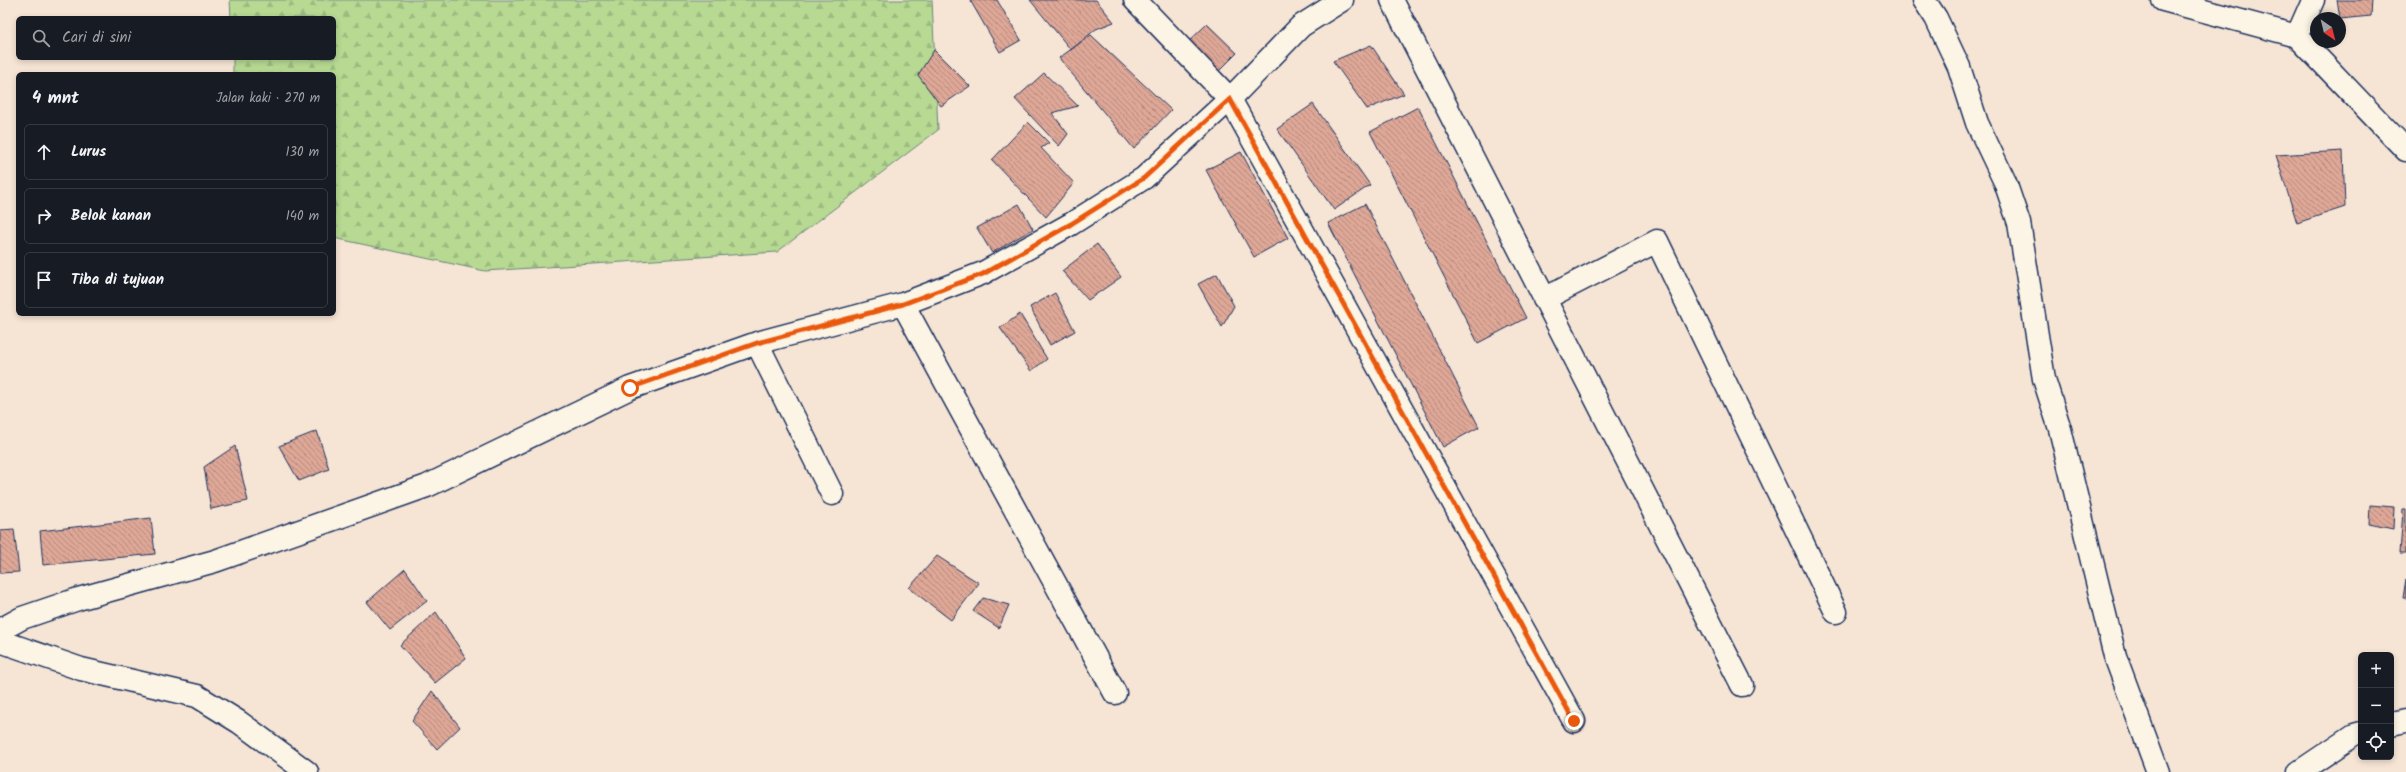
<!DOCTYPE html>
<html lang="id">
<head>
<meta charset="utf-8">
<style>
	body { margin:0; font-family:Kalam,sans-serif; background:#20242c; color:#f1f3f6 }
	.controls { position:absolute; right:12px; bottom:12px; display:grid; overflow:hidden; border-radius:6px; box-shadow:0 2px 6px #0003 }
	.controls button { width:36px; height:36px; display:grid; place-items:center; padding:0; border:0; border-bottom:1px solid #363941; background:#171b24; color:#f1f3f6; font:20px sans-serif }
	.compass { position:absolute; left:2310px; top:12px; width:36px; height:36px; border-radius:50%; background:#171b24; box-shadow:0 2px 6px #0003; rotate:145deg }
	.stop { position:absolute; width:12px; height:12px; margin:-9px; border:3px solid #ea580c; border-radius:50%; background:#fff }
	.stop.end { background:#ea580c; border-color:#fff; box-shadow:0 1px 4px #0008 }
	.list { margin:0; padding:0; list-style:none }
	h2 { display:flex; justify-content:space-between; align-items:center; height:52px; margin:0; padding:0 16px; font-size:17px }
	h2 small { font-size:13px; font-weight:400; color:#9ea1a6 }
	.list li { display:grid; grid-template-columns:26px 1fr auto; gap:12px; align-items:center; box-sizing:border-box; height:56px; margin:0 8px 8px; padding:0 8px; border:1px solid #363941; border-radius:6px }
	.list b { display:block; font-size:15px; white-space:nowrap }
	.list em { font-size:13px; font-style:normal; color:#9ea1a6 }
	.icon { flex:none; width:22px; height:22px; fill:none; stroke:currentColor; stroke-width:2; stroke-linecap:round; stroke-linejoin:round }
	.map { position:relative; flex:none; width:2406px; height:772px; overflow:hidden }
	.search { position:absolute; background:#171b24; box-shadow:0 2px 6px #0003; left:16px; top:16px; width:320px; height:44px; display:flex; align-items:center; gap:10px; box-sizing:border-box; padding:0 14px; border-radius:6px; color:#9ea1a6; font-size:15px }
	.panel { position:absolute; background:#171b24; box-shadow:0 2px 6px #0003; left:16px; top:72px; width:320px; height:244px; border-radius:6px }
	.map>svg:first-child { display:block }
	.forest { fill:url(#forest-firs); stroke:#698478 }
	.building { fill:url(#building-back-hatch); stroke:#1b2f5e }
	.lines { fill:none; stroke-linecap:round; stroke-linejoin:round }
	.minor-casing { stroke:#1b2f5e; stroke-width:25 }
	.minor { stroke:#fcf5e5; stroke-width:22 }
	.route { stroke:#ea580c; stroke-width:5 }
</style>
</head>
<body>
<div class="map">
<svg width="2406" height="772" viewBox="0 0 2406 772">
	<defs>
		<pattern id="forest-firs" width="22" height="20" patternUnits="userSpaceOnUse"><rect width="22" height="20" fill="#b7d992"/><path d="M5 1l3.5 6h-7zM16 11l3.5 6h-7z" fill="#9dbb80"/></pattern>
		<pattern id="building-back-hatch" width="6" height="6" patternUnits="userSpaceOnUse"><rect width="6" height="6" fill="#dea796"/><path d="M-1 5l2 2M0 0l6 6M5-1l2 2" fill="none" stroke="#b3887e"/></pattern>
	</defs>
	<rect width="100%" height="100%" fill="#f6e5d5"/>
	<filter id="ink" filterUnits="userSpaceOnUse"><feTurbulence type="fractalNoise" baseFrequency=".025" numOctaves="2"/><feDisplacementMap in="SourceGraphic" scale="8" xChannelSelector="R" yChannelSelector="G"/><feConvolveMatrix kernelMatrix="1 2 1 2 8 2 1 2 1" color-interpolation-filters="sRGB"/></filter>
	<g filter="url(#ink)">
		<path class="forest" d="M230 0H932L938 130 777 252 485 271 334 238V74H233V58H334V18H231Z"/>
		<path class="building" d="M970 0H997L1021 40 1000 52Z
			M1030 0H1096L1114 22 1096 29 1071 50Z
			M2337 0H2372L2371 16 2340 19Z
			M1207 24 1237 53 1216 74 1186 44Z
			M1091 35 1171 110 1134 149 1059 58Z
			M1371 45 1404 94 1367 109 1333 61Z
			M934 50 970 86 941 106 918 75Z
			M1044 73 1078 106 1052 113 1068 134 1059 146 1015 99Z
			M1313 104 1370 185 1334 210 1277 129Z
			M1418 107 1526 318 1478 343 1370 132Z
			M1028 122 1049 143 1041 148 1074 183 1046 217 992 160Z
			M2343 151 2345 207 2297 223 2276 155Z
			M1241 152 1288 238 1254 257 1206 170Z
			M1019 204 1033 229 992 253 977 228Z
			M1365 204 1479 427 1443 447 1328 223Z
			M1097 244 1121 277 1088 300 1062 271Z
			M1217 274 1234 306 1222 327 1198 284Z
			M1055 293 1075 331 1050 345 1030 307Z
			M1020 314 1047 359 1031 371 1000 328Z
			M317 431 329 469 299 481 279 446Z
			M235 446 248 501 211 509 204 467Z
			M2370 505 2394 507 2393 529 2369 524Z
			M2403 510H2406V554H2400Z
			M151 518 155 554 43 565 40 531Z
			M14 529 19 572 0 573V530Z
			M937 556 979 583 951 620 909 588Z
			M405 569 427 601 390 630 367 602Z
			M2406 579V598H2403Z
			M983 598 1009 605 999 628 973 611Z
			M436 612 466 658 435 683 400 645Z
			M432 691 460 727 437 749 412 721Z"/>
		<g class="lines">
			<g class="minor-casing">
				<path id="minor" d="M1135 0 1230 99 1574 721
					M1392 0 1742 685
					M1924 0 1936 18 1959 67 1977 123 2005 182 2019 223 2044 379 2060 429 2115 656 2158 772
					M2163 0 2297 36 2406 150
					M2297 36 2313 0
					M1544 299 1657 241 1836 612
					M903 304 1115 693
					M757 343 832 494
					M0 630 22 618 78 599 215 561 427 486 630 388 757 343 903 304 983 273 1071 224 1144 178 1230 99 1301 26 1342 0
					M0 641 81 669 197 696 239 722 307 772
					M2391 724 2406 721
					M2299 772 2354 735 2361 733"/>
			</g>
			<use href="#minor" class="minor"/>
		</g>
	</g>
	<g class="lines" filter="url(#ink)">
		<path class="route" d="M630 388 757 343 903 304 983 274 1071 224 1144 178 1230 99 1574 721"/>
	</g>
</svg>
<div class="controls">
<button>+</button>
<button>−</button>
<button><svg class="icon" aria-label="locate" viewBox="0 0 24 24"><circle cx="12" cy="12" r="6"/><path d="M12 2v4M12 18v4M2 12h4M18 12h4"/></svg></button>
</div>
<svg class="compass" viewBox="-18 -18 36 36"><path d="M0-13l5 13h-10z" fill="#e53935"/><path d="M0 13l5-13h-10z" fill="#9ea1a6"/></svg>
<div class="stop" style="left:630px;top:388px"></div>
<div class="stop end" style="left:1574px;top:721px"></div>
<div class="search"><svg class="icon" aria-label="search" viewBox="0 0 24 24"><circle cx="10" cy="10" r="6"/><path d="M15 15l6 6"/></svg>Cari di sini</div>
<section class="panel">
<h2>4 mnt<small>Jalan kaki · 270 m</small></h2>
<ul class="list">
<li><svg class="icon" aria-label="ahead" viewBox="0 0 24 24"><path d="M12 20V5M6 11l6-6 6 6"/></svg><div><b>Lurus</b></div><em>130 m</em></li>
<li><svg class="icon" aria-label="right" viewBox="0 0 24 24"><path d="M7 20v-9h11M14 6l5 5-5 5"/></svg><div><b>Belok kanan</b></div><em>140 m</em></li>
<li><svg class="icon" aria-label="arrive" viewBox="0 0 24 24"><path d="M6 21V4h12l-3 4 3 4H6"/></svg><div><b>Tiba di tujuan</b></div></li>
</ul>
</section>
</div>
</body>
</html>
